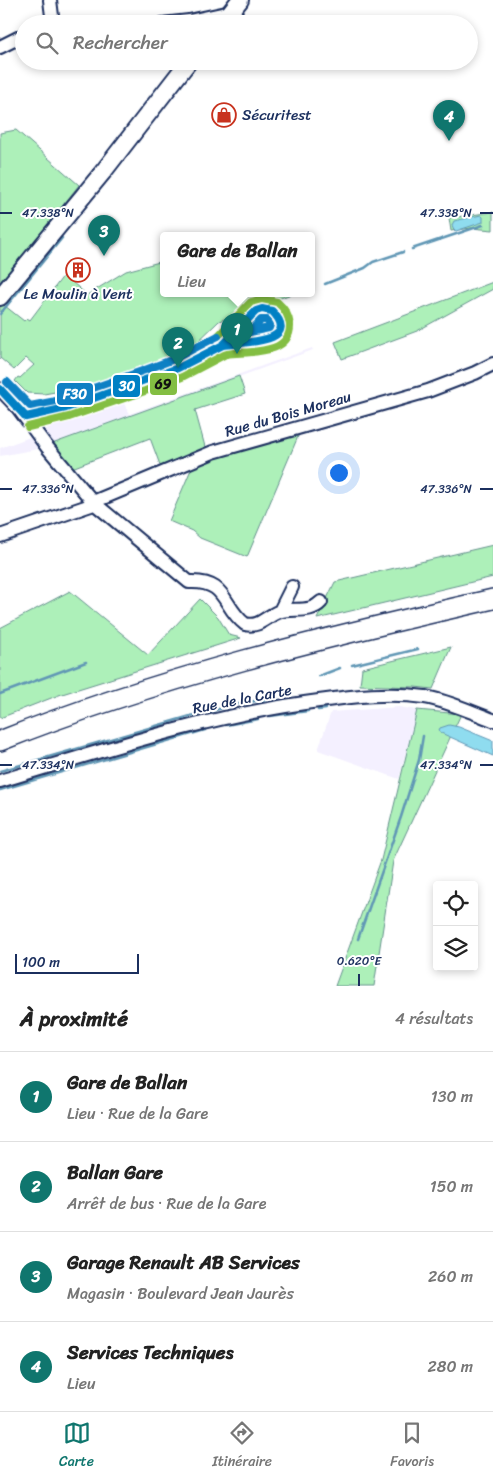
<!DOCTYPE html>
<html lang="fr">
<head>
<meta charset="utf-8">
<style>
	body { margin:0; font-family:Sriracha,sans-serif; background:#f6f6f6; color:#222 }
	.controls { position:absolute; right:15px; bottom:15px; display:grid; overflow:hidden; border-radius:5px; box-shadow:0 2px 8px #0003 }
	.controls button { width:45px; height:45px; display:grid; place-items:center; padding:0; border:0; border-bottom:1px solid #e0e0e0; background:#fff; color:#222; font:25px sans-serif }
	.scale { position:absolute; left:15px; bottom:12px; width:124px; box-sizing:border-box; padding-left:5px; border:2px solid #1b2f5e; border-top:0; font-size:14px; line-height:18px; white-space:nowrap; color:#1b2f5e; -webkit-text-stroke:4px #fff; paint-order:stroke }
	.you { position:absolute; left:338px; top:472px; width:18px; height:18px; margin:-12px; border:4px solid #fff; border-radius:50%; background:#1a73e8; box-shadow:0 0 0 8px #1a73e833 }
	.badge { display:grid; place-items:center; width:32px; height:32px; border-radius:50%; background:#0f766e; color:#fff; font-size:16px; font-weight:700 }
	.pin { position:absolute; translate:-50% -41px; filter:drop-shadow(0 1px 2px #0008) }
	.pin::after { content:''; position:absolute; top:26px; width:18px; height:15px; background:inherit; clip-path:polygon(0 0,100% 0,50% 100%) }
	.popup { position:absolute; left:160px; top:232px; width:155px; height:65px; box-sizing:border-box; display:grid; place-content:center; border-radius:5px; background:#fff; filter:drop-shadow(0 1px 4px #0005); font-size:16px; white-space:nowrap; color:#767676 }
	.popup b { font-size:19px; color:#222 }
	.popup::after { content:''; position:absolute; left:50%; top:100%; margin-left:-10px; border:10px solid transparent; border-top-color:#fff }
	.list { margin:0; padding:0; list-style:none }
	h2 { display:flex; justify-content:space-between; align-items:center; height:65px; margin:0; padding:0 20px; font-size:21px }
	h2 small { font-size:16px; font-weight:400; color:#767676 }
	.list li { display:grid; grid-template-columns:32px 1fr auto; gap:15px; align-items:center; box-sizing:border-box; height:90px; padding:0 20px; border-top:1px solid #e0e0e0 }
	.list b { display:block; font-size:19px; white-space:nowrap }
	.list p { margin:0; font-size:16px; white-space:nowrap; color:#767676 }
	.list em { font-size:16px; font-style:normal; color:#767676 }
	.icon { flex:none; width:28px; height:28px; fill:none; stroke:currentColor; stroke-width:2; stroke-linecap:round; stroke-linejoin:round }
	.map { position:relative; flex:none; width:493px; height:986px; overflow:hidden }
	.search { position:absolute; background:#fff; box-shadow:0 2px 8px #0003; left:15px; right:15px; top:15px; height:55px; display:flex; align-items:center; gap:12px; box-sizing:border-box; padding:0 18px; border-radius:28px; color:#767676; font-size:19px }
	.sheet { height:425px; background:#fff }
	nav { display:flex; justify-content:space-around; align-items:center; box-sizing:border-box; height:70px; border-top:1px solid #e0e0e0; background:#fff; font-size:14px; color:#767676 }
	nav a { display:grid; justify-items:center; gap:2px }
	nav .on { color:#0f766e }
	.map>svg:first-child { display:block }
	.built { fill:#f4f0ff }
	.green { fill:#adf0b9; stroke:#64908c }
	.water { fill:#8fdcef; stroke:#6197b5 }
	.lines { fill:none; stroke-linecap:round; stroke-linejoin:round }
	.stream { stroke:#6197b5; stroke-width:2.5 }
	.minor-casing { stroke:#1b2f5e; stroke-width:16 }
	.major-casing { stroke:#1b2f5e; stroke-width:20 }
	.highway-casing { stroke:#1b2f5e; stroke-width:22 }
	.minor { stroke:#fff; stroke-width:12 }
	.major { stroke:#fff; stroke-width:16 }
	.highway { stroke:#fff; stroke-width:19 }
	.bus-1-casing { stroke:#fff; stroke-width:11 }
	.bus-2-casing { stroke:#fff; stroke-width:11 }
	.bus-3-casing { stroke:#fff; stroke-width:11 }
	.bus-1 { stroke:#0080c4; stroke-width:8 }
	.bus-2 { stroke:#83be42; stroke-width:8 }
	.bus-3 { stroke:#1080c4; stroke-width:8 }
	.ticks { fill:none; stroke:#1b2f5e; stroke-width:2 }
	.labels { text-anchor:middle; stroke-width:4; stroke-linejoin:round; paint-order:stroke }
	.poi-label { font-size:15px; fill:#1b2f5e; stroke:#fff; text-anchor:start }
	.street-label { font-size:15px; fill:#1b2f5e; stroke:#fff }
	.ticks-label { font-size:12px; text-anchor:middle; fill:#1b2f5e; stroke:#fff; stroke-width:4; stroke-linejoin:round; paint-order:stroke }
	.line-badge { stroke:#fff; stroke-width:2 }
	.badge-label { font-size:14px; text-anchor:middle; font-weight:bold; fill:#fff }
	.pale-badge-label { font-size:14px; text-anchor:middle; font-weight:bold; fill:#111 }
</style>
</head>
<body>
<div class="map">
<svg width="493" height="986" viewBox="0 0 493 986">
	<rect width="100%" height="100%" fill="#fff"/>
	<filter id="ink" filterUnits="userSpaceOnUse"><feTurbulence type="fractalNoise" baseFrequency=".02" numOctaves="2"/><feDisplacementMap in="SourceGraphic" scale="10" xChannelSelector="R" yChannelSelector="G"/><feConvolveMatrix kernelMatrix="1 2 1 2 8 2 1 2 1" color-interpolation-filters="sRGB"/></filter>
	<g filter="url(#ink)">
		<path class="built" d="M312 348 313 350 43 448 0 456V448L33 436 56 424 123 401 129 414Z
			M399 707 417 710 399 779 318 750 331 712Z"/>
		<path class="green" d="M16 130 79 185 0 284V133Z
			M493 212V230L471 228 451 231 449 218Z
			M163 261V293H294L219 321 190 349 193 350 177 363 73 400 66 390 44 394 27 393 15 381 18 377 20 378 34 365 26 358 14 370 0 358V302L24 321 27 318 30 320 64 275 87 295 126 271Z
			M493 282V289L417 331 342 359 335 342Z
			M254 325a10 10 0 1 1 20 0a10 10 0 1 1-20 0Z
			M239 376 245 394 195 410 207 454 302 427 247 557 200 538 192 531 169 521 195 460 163 473 150 438 72 468 52 444Z
			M493 545V577L317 619 335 582Z
			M70 591 148 655 200 599 218 617 229 635 241 638 59 695 0 718V628Z
			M451 647 433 689 415 687 360 685 362 668Z
			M417 710 461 714 393 861 374 986H335L381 860Z"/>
		<path class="water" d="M481 215 483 217V222L456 231 454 230 452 225 454 221Z
			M449 725 459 727 493 741V756L441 733 439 730 440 728Z"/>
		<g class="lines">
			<path class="stream" d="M412 249 483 225
				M325 284 365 268 373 262 403 252
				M0 314 62 238
				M352 665 418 649
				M319 676 340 668
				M0 694 86 662
				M274 698H277
				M239 704 266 699
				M318 710 326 709
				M270 716 308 711
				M226 725 258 719
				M0 771 194 715 231 706
				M0 790 205 730
				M358 939 401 817 419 760 423 736"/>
			<g class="minor-casing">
				<path id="minor" d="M50 0 53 24
					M162 24 189 21 231 12
					M0 47 24 35
					M0 389 18 408 47 447 94 503 189 582C228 580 222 607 245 624 259 628 267 616 278 612 293 607 310 614 321 602
					M26 417C54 413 79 404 106 394 130 386 154 377 178 368 193 361 206 351 222 345 234 342 269 342 274 337 284 329 280 318 272 311L262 309 256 311 223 345
					M0 536 91 505 98 500 213 452 428 391 475 373 493 364
					M280 611 292 587
					M0 781C105 750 210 715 319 701 354 696 390 692 425 697 448 701 471 712 493 720"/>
			</g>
			<g class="major-casing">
				<path id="major" d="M221 24 240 0
					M0 297 103 172 189 61"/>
			</g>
			<g class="highway-casing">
				<path id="highway" d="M0 741C160 677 326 637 493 599"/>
			</g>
			<use href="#minor" class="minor"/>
			<use href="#major" class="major"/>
			<use href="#highway" class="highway"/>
			<g class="bus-1-casing">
				<path id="bus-1" d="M262 309 272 311C304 344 239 342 223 345L256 311Z
					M0 389 26 417
					M26 417 66 408 142 381 178 368 223 345"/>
			</g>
			<g class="bus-2-casing">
				<path id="bus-2" d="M218 336 251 302 262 299 277 302C284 308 289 316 290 325 291 356 247 351 227 354
					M28 427 69 417 145 391 182 377 224 355"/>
			</g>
			<g class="bus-3-casing">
				<path id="bus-3" d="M261 320H267L270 325 269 328 250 332Z
					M7 382 30 406 56 401 145 370 174 359 218 336"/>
			</g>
			<use href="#bus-1" class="bus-1"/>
			<use href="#bus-2" class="bus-2"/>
			<use href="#bus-3" class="bus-3"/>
		</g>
	</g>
	<path class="ticks" d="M0 213H12M480 213H493M0 489H12M480 489H493M0 765H12M480 765H493M359 974V986"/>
	<defs>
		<g id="shop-ring" transform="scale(1.25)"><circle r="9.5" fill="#fff" stroke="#c8321e" stroke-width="1.5"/><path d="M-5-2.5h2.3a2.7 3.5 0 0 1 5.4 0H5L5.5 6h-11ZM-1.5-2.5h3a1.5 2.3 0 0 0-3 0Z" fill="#c8321e"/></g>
		<g id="building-ring" transform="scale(1.25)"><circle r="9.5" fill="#fff" stroke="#c8321e" stroke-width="1.5"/><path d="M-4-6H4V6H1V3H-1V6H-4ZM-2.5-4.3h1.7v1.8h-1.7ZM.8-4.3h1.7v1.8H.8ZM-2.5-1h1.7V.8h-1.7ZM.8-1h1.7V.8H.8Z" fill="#c8321e"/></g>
	</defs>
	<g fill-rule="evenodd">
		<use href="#shop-ring" x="224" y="115"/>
		<use href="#building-ring" x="78" y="270"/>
	</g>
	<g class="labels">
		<g class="poi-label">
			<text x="242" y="120">Sécuritest</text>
			<text x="78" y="299" text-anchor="middle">Le Moulin à Vent</text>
		</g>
		<g class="street-label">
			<text transform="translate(288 414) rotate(-16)" y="5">Rue du Bois Moreau</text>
			<text transform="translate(242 699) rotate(-11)" y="5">Rue de la Carte</text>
		</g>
	</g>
	<g class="ticks-label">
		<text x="48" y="217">47.338°N</text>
		<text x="446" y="217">47.338°N</text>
		<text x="48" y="493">47.336°N</text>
		<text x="446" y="493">47.336°N</text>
		<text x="48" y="769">47.334°N</text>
		<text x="446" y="769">47.334°N</text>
		<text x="359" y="965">0.620°E</text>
	</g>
	<g class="line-badge">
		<rect x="149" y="372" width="29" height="24" rx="5" fill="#83be42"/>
		<rect x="112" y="374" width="29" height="24" rx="5" fill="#0080c4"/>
		<rect x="56" y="382" width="38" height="24" rx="5" fill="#1080c4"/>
	</g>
	<g class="badge-label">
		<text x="127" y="391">30</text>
		<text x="75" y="399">F30</text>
	</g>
	<g class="pale-badge-label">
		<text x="163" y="389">69</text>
	</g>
</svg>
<div class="controls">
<button><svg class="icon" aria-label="locate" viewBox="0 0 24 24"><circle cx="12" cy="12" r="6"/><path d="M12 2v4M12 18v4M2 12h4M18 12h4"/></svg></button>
<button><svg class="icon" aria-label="layers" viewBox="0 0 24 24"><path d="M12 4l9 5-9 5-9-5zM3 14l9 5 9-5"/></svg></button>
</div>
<div class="scale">100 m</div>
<div class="you"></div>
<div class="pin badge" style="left:237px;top:354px">1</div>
<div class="popup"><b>Gare de Ballan</b>Lieu</div>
<div class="pin badge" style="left:178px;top:368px">2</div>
<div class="pin badge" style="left:104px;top:256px">3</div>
<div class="pin badge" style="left:449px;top:141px">4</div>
<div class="search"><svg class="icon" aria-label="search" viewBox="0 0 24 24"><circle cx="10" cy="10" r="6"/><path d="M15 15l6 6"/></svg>Rechercher</div>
</div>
<section class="sheet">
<h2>À proximité<small>4 résultats</small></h2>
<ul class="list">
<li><span class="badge">1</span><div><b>Gare de Ballan</b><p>Lieu · Rue de la Gare</p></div><em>130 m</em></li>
<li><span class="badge">2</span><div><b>Ballan Gare</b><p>Arrêt de bus · Rue de la Gare</p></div><em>150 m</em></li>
<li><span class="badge">3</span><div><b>Garage Renault AB Services</b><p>Magasin · Boulevard Jean Jaurès</p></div><em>260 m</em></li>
<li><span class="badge">4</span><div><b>Services Techniques</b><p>Lieu</p></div><em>280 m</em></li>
</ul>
</section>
<nav>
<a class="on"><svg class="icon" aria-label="map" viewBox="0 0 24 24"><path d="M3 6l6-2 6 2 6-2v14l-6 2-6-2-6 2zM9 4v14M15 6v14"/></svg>Carte</a>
<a><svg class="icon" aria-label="directions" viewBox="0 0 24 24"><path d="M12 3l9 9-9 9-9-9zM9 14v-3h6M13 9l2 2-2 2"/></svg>Itinéraire</a>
<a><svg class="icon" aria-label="saved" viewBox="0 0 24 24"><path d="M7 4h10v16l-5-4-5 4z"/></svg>Favoris</a>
</nav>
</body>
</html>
